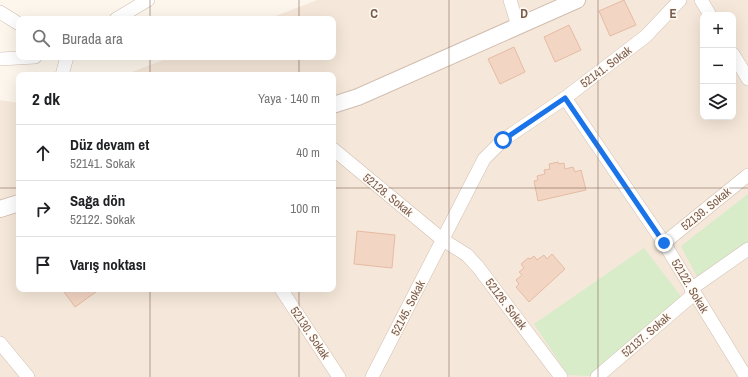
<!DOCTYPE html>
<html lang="tr">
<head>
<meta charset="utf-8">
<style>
	body { margin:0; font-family:"Archivo Narrow",sans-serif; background:#f2f2f2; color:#202124 }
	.controls { position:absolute; right:12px; top:12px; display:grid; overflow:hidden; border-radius:8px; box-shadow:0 4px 16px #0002 }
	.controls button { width:36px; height:36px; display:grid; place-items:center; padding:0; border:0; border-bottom:1px solid #e0e0e0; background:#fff; color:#202124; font:20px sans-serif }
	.stop { position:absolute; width:12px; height:12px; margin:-9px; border:3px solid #1a73e8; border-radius:50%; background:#fff }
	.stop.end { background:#1a73e8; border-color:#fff; box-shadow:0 1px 4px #0008 }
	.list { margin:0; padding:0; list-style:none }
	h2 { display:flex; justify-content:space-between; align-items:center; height:52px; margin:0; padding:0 16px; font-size:17px }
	h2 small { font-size:13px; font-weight:400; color:#757577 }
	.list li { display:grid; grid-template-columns:26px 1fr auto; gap:12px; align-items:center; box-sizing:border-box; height:56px; padding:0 16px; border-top:1px solid #e0e0e0 }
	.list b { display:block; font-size:15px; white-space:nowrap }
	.list p { margin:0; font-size:13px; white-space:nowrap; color:#757577 }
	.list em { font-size:13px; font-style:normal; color:#757577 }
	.icon { flex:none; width:22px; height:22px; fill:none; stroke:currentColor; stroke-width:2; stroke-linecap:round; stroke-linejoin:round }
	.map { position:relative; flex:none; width:748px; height:377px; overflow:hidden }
	.search { position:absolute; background:#fff; box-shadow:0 4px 16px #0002; left:16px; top:16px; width:320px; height:44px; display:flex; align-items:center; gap:10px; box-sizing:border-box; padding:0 14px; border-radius:8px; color:#757577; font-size:15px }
	.panel { position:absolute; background:#fff; box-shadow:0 4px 16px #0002; left:16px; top:72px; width:320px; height:220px; border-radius:8px }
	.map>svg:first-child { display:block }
	.residential { fill:#f5e8da; fill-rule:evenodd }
	.green { fill:#d8ecc9 }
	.building { fill:#f3d5c3; stroke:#e6bba3 }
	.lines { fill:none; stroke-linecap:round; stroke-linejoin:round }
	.minor-casing { stroke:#d1beb0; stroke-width:14 }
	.tertiary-casing { stroke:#d1beb0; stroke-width:18 }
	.minor { stroke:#fff; stroke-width:13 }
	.tertiary { stroke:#fff; stroke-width:16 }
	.route { stroke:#1a73e8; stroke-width:5 }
	.grid { fill:none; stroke:#7a5c4d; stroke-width:1; stroke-opacity:0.55 }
	.labels { text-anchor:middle; stroke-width:3; stroke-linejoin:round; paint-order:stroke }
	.street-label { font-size:12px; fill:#7a5c4d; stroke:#fffaf3 }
	.grid-label { font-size:13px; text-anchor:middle; font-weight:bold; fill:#7a5c4d; stroke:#fffaf3; stroke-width:3; stroke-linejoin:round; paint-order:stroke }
</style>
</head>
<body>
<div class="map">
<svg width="748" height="377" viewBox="0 0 748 377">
	<rect width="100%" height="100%" fill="#fdf6ec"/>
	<path class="residential" d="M317 0H748V377H0V100L19 103V289H333V75H124L171 57H333V19H268ZM703 15H733V117H703Z"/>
	<path class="green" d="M748 194V242L697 277 681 246Z
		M644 248 680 295 681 301 592 376 568 375 534 324Z"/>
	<path class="building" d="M624 0 636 25 610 36 599 11Z
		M569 25 581 50 555 62 544 37Z
		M514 47 525 72 500 84 488 59Z
		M558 162 559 164 564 163 565 169 573 167 575 172 581 170 586 190 538 201 534 181 538 180 537 176 545 174 544 170 550 169 549 164Z
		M357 231 395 235 392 268 354 264Z
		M552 254 565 269 529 302 516 287 519 284 516 280 522 275 519 272 524 268 521 264 528 258 530 259 534 256 537 260 544 255 547 259Z
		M62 289H100L75 307Z"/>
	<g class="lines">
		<g class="minor-casing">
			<path id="minor" d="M510 0 518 26
				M701 0 710 15
				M0 12 19 24
				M116 19 148 0
				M733 54 748 79
				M0 59 35 57
				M62 75 67 57
				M565 98 664 243 746 377
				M333 149 443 240 467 255 478 267 561 377
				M664 243 748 175
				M281 289 339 377
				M691 289 748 249
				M0 343 28 377
				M372 377 484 159 503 140 565 98 646 36 680 0
				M597 377 694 294"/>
		</g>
		<g class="tertiary-casing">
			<path id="tertiary" d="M333 105 358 97 577 0
				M0 209 19 203"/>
		</g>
		<use href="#minor" class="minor"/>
		<use href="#tertiary" class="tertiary"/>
	</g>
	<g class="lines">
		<path class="route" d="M503 140 565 98 664 243"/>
	</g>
	<path class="grid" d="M150 0V19M299 0V19M449 0V377M598 0V377M150 57V75M299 57V75M0 188H19M333 188H748M150 289V377M299 289V377"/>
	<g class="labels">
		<g class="street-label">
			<text transform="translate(606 67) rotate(-37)" y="4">52141. Sokak</text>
			<text transform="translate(388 195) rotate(39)" y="4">52128. Sokak</text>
			<text transform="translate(706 209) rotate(-39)" y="4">52139. Sokak</text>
			<text transform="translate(690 286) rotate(59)" y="4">52122. Sokak</text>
			<text transform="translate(506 304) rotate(53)" y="4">52126. Sokak</text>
			<text transform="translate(408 308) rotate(-63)" y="4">52145. Sokak</text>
			<text transform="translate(310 333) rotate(56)" y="4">52130. Sokak</text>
			<text transform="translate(646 335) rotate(-41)" y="4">52137. Sokak</text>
		</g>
	</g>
	<g class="grid-label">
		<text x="374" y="18">C</text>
		<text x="524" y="18">D</text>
		<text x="673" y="18">E</text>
	</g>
</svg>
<div class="controls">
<button>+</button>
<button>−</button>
<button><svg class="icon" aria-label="layers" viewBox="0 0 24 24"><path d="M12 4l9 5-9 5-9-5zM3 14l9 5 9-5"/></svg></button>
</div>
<div class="stop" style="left:503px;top:140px"></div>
<div class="stop end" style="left:664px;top:243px"></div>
<div class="search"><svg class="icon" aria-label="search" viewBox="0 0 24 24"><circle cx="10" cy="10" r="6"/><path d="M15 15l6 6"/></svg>Burada ara</div>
<section class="panel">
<h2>2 dk<small>Yaya · 140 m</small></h2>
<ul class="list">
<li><svg class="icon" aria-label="ahead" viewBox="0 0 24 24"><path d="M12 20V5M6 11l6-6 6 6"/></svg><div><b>Düz devam et</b><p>52141. Sokak</p></div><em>40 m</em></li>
<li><svg class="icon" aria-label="right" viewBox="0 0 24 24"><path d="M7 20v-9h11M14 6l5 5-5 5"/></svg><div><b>Sağa dön</b><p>52122. Sokak</p></div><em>100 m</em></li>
<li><svg class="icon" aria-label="arrive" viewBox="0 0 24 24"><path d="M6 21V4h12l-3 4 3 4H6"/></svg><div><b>Varış noktası</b></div></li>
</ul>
</section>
</div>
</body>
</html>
